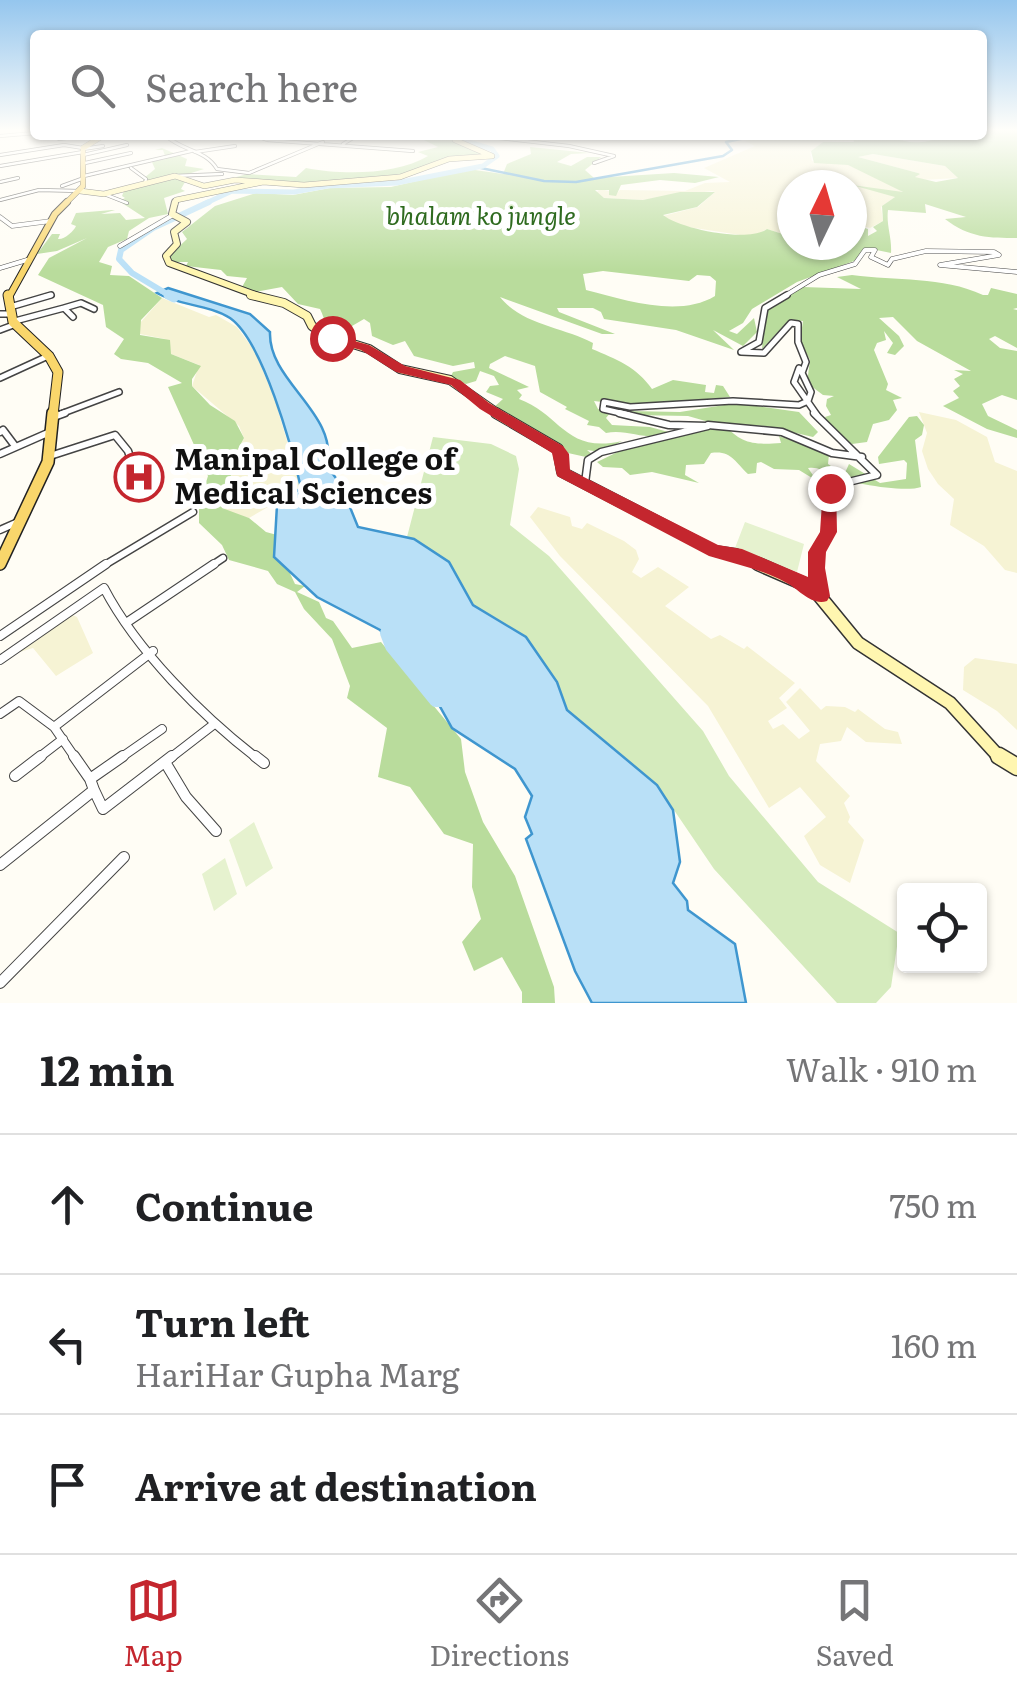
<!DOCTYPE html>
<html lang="en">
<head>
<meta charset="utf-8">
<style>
	body { margin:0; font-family:Literata,serif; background:#f6f6f6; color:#202124 }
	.controls { position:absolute; right:30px; bottom:30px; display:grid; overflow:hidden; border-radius:10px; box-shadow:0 2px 8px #0004 }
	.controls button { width:90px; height:90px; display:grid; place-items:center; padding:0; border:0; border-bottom:2px solid #e0e0e0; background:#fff; color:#202124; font:50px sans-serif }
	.compass { position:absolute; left:777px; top:170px; width:90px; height:90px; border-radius:50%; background:#fff; box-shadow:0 2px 8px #0004; rotate:5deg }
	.stop { position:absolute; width:30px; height:30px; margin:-22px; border:8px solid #c4262e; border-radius:50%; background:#fff }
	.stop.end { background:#c4262e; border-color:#fff; box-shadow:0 2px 10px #0008 }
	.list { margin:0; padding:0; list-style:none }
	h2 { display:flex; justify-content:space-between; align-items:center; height:130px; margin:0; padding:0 40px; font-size:42px }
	h2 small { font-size:32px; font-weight:400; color:#757577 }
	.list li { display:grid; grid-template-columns:65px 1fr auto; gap:30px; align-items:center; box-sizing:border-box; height:140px; padding:0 40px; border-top:2px solid #e0e0e0 }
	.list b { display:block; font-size:38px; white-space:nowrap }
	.list p { margin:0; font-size:32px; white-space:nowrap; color:#757577 }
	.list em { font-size:32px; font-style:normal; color:#757577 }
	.icon { flex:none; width:55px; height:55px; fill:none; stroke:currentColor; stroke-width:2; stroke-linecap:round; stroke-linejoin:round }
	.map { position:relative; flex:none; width:1017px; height:1003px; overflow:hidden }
	.search { position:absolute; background:#fff; box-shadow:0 2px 8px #0004; left:30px; right:30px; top:30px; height:110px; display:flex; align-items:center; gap:25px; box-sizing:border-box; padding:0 35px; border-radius:10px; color:#757577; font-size:38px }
	.sheet { height:550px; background:#fff }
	nav { display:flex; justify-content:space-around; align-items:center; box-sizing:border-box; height:140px; border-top:2px solid #e0e0e0; background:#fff; font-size:28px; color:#757577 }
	nav a { display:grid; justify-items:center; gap:5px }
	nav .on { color:#c4262e }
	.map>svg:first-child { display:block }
	.farmland { fill:#f6f3d4 }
	.green { fill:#d5ebbd }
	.forest { fill:#b9dc9c; fill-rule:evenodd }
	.pitch { fill:#e6f2cf }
	.water { fill:#b9e0f7; stroke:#3f96cf; stroke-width:2.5 }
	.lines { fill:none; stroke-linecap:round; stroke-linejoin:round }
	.stream { stroke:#3f96cf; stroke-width:2.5 }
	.river-far3 { stroke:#b9e0f7; stroke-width:5 }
	.river-far2 { stroke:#b9e0f7; stroke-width:6 }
	.river-far1 { stroke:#b9e0f7; stroke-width:9 }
	.river { stroke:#b9e0f7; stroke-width:14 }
	.street-far5-casing { stroke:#444; stroke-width:4 }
	.street-far4-casing { stroke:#444; stroke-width:5 }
	.street-far3-casing { stroke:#444; stroke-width:8 }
	.street-far2-casing { stroke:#444; stroke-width:9 }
	.street-far1-casing { stroke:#444; stroke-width:10 }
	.street-casing { stroke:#444; stroke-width:12 }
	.secondary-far5-casing { stroke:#333; stroke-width:6 }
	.secondary-far4-casing { stroke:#333; stroke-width:8 }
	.secondary-far3-casing { stroke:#333; stroke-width:10 }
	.secondary-far2-casing { stroke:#333; stroke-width:12 }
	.secondary-far1-casing { stroke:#333; stroke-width:15 }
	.secondary-casing { stroke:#333; stroke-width:19 }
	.primary-far3-casing { stroke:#222; stroke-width:6 }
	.primary-far2-casing { stroke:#222; stroke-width:8 }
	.primary-far1-casing { stroke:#222; stroke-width:11 }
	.primary-casing { stroke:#222; stroke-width:14 }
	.street-far5 { stroke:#fff; stroke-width:2.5 }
	.street-far4 { stroke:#fff; stroke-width:4 }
	.street-far3 { stroke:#fff; stroke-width:5 }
	.street-far2 { stroke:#fff; stroke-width:6 }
	.street-far1 { stroke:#fff; stroke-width:8 }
	.street { stroke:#fff; stroke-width:10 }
	.secondary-far5 { stroke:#fff6b0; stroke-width:5 }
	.secondary-far4 { stroke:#fff6b0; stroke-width:6 }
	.secondary-far3 { stroke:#fff6b0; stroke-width:8 }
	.secondary-far2 { stroke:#fff6b0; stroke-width:10 }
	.secondary-far1 { stroke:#fff6b0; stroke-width:12 }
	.secondary { stroke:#fff6b0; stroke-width:16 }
	.primary-far3 { stroke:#f9d66b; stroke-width:5 }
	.primary-far2 { stroke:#f9d66b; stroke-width:6 }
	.primary-far1 { stroke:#f9d66b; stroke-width:9 }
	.primary { stroke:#f9d66b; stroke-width:11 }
	.route { fill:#c4262e }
	.labels { text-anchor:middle; stroke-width:10; stroke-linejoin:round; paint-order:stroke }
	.far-park-label { font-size:25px; font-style:italic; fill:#2f6b1f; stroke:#fff }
	.poi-label { font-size:30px; font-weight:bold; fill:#111; stroke:#fff; text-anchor:start }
</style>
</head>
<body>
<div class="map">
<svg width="1017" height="1003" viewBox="0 0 1017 1003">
	<rect width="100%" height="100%" fill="#fffdf5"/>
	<path class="farmland" d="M758 135H861L857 141 823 142 810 152 812 161 848 165 881 178 904 193 891 192 895 197 881 207 883 221 870 228 852 224V215L861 205 852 204V185H792V237L767 229 753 237 675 225 663 216 698 207 715 192 712 191 643 200 604 198 596 193 600 189 617 193 620 190 685 191 705 183 730 182 704 168 755 146 745 141Z
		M873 154 945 166 958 178 921 180 915 177 918 173 858 157Z
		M162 298 209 317 216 315 237 327 254 350 274 397 301 488 249 518 227 513 217 497 240 462 236 453 244 438 239 426 192 386 199 365 171 354 165 339 140 334V323Z
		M919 412 956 420 987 437 995 462 1017 471V573L1005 570 984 546 950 525 954 499 938 484 928 469 922 451 927 433Z
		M538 507 570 517 572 526 582 529 587 523 624 541 636 550 639 559 632 572 641 578 658 567 689 587 665 606 711 639 720 635 744 649 747 646 795 683 779 698 787 708 768 721 773 729 783 724 799 739 810 731 786 702 800 688 821 710 826 706 845 707 855 712 858 709 885 729 898 732 902 744 866 742 847 727 841 741 820 744 816 761 850 796 844 803 850 817 848 822 864 840 850 883 820 865 804 836 826 817 800 787 769 808 708 706 560 556 530 517Z
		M67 613 77 617 93 653 56 676 33 648 13 654Z
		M975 658 1017 664V730L997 711 963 690 964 667Z"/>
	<path class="green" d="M433 437 491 444 516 456 519 469 510 525 549 556 703 731 729 776 818 882 899 933 891 987 876 1003H837L714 869 657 785 567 710 557 682 526 637 473 605 449 562 407 537Z"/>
	<path class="forest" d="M982 130H1017V238C990 238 969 238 945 219L966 217 925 204 926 213 888 210C886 225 892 237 891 253L867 248 854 261 797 282 752 309 743 323 729 331 737 334 754 318 757 332 743 346 713 330 734 350 676 330 604 319 601 312 593 308H557L559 312 615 334H602L500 297C522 325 564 327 593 343L592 349C616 359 637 367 652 389L673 380 706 385 705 392 714 393 716 385 723 386 730 397 634 406 594 401 598 409 610 413 606 418 612 425 650 427 672 433C649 443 628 428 606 433L599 427 587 425 589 421 565 409 567 407 540 392 535 366 505 356 490 364 489 368 529 387 517 390 522 395 519 399C561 414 565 454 622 441L601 452 587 450 592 454 586 457 568 453 552 439 493 408 503 399 486 392 490 386 499 385 494 376 480 371 476 381 466 384 450 378 453 372 475 368 474 362 453 366 414 356 405 341 393 345 372 336 370 323 364 319 340 333C325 330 326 321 320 309L298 304 282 287 255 292 241 289 247 278 227 276 221 270 186 266 188 262H173L168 257 187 239 182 232 215 206 256 193 293 195 330 188 391 187 468 169 503 174 507 164 531 154 530 147 590 153 571 154 557 162 571 166 587 157H601L585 170 594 178 674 173 719 177 695 183 660 180 621 185 616 196 609 195V190H595L604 198 643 200 680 192H715L697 207 663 215C680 229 749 243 767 229L792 237V245H852V224L868 229V236L877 231 873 227 883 221 882 206 895 197 852 185 903 192 848 165 814 163 811 151 823 142H854L853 138C881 128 899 145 921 142 926 142 931 140 937 139L925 135H982ZM873 154 945 166 958 178 936 182 915 177 920 174 918 173 858 157ZM603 271 689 281 697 275 710 276 716 281 715 296C679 318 625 300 586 290L583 274Z
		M414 135H443L491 154 464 157 408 174 308 183 226 180 247 174 296 177 306 168C342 175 397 175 428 156L418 152 438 147Z
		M162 148 187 159 185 166 204 169 175 178 185 182 181 189 185 191 164 198 168 214 149 218 129 231 127 239 108 247 99 262 112 266 110 275 129 276 162 298 141 320 140 335 170 340 171 354 201 366 192 379V386L210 405 235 421 244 438 236 453 240 462 219 493 222 508 249 518 266 532 277 535 274 557 287 567 295 584 305 586 297 592 319 602 326 618 333 621 352 648 381 642 461 739 465 772 483 822 515 876 554 987 555 1003H522V992L502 957 474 971 462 942 481 919 472 887 473 844 444 834 410 787 378 777 387 728 347 698 350 686 332 639 304 609 295 592 277 584 268 571 229 560 222 545 199 523V505L208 476 168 387 182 383 148 363 121 359 114 354 124 339 106 327 103 305 38 275 49 258 87 238 57 251 37 254 52 234H60L58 239C64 240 74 231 76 226L71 224 76 213 112 210H115L101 214 120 213 126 220 145 218 119 201 125 198 122 196 124 191 143 185 144 178 155 169 152 162 166 159 163 150H155Z
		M852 275C896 281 942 276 983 295H988L991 288 1017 294V308L1013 309 1017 310V348L995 336 989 339 1000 348 1017 351V400L1002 395 982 404 988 416 1017 430V438L987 429 943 406 959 398 953 391 960 386 954 379 963 374 954 370 971 371 917 341 893 317 879 318 899 336 904 346 895 355 887 353 893 343 884 331 886 340 877 343 874 350 888 384 886 390 902 398 893 400 897 410 889 420 873 424 867 442 852 444 831 433 825 417 831 415 826 406 827 399 834 396 823 395 807 383 810 360 800 341 803 321 789 320 762 349 765 312 803 287 861 289 837 277Z
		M737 403 799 412 818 432 813 437 766 426 724 424C741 444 754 445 781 443L779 436 829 454 828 464 844 475 849 464 880 483 906 479 907 463 904 460 879 464 878 457 909 417 917 416 924 425 922 435 915 440 921 487C905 493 847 483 831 475 821 470 819 467 808 468L817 481 799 470 774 469 761 462 757 463 756 473 748 474C735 462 731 450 711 453L704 464 686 465 685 475 699 483 652 472 630 475 622 468 603 467 597 462 628 447 712 427 709 422 688 416 633 415 627 411 680 412Z"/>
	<path class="pitch" d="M745 522 804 544 797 572 735 548Z
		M254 822 273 868 246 887 229 840Z
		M225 858 237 894 214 911 202 874Z"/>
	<path class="water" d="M168 288 250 314 270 332C268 382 339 413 327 466L341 485 358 527 414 539 449 562 473 605 526 637 557 682 567 710 657 785 673 810 680 862 673 883 687 901 688 910 735 944 746 1003H592L575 971 526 839 532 834 525 817 532 796 515 769 452 728 434 696 380 630 317 597 274 557 277 505 301 488C292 448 263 341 230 318 208 304 179 306 157 293Z"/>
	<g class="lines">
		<path class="stream" d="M476 167 544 181 576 182 723 156 732 150 726 142 760 135"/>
		<path class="river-far3" d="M204 204 232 191 294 192 327 186 396 183 483 166 497 156 492 149 445 135"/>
		<path class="river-far2" d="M172 297 132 273 119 259 121 250 153 228 209 202"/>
		<path class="river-far1" d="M168 295 174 298"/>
		<path class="river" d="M387 633 392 646 436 700H449"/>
		<g class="street-far5-casing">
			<path id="street-far5" d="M52 135 59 139 88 135
				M165 135C181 151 205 149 217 169L249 173 323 142
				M254 135 267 140 413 151
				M0 136 35 133
				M490 137 569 146 614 156 594 163
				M343 144 358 135
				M83 149 103 146
				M195 152 235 146
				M0 155 64 145 83 148
				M83 155 127 145
				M85 163 131 153
				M0 166 83 152
				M131 168 146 179 145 183
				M84 176 191 151
				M172 176 222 174
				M0 182 18 178
				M62 186 84 178
				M104 194 127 203
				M0 200 39 190 80 191"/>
		</g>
		<g class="street-far4-casing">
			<path id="street-far4" d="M0 217 12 226 51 221
				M120 246 173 215
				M0 268 27 260
				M44 297 51 295
				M783 297 819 275 855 264 865 250H875L871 257 888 265 892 259 926 251 994 252 999 255 940 265 1017 272"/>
		</g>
		<g class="street-far3-casing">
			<path id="street-far3" d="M10 307 51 295
				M64 308 81 303 94 309
				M0 314H11
				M15 321 64 308 73 317
				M0 330 16 324
				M799 368 794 382 817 415
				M0 378 48 356
				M58 415 119 392
				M629 415 603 409 604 402 630 407 733 401 799 405 808 401 811 392 802 373 806 362 798 342V324L791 323 764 353 741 352 759 342 765 308 787 295"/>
		</g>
		<g class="street-far2-casing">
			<path id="street-far2" d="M814 413 877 475 832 486 828 532 817 552 818 566
				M54 417 65 413
				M708 425 782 432 832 453 862 457
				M0 432 3 430 15 446
				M0 454 50 432
				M50 456 115 435 128 451 139 484
				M585 483 588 460 601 452 708 426 669 425 619 413
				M0 530 18 522
				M103 566 193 512
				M211 566 223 558"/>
		</g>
		<g class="street-far1-casing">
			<path id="street-far1" d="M818 564 819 589
				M126 623 214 564
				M0 636 106 564
				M0 660 104 588C137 651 202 716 258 759
				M0 714 19 701 54 727
				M37 759 63 739
				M76 759 54 727 153 651
				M119 759 162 729
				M169 759 213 725"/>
		</g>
		<g class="street-casing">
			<path id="street" d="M74 756 90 779
				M255 756 264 763
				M165 762 186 797 216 831
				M15 776 41 756
				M94 790 90 779 123 756
				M0 865 94 790 103 809 172 756
				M0 983 124 857"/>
		</g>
		<g class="secondary-far5-casing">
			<path id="secondary-far5" d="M263 182 304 185 400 177 449 159 492 156 455 140 464 135 490 137
				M80 191 104 194 175 176 204 186 235 180 263 182 176 200 175 204"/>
		</g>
		<g class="secondary-far4-casing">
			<path id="secondary-far4" d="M175 202 172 214 187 222 174 232 177 244 166 256 169 263 261 297"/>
		</g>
		<g class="secondary-far3-casing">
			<path id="secondary-far3" d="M251 295 284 303 307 316 312 326 327 336 369 349 400 369 450 380 500 415"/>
		</g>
		<g class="secondary-far2-casing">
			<path id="secondary-far2" d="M496 413 558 449 562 472 715 551 736 554 764 566"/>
		</g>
		<g class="secondary-far1-casing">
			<path id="secondary-far1" d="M758 564 813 588 858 643 950 703 1001 759"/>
		</g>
		<g class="secondary-casing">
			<path id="secondary" d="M999 756 1017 767"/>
		</g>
		<g class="primary-far3-casing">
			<path id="primary-far3" d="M65 204 83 186V148L104 135"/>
		</g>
		<g class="primary-far2-casing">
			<path id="primary-far2" d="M9 297 55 214 67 202"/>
		</g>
		<g class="primary-far1-casing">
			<path id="primary-far1" d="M8 295 13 322 49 356 58 372 53 415"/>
		</g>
		<g class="primary-casing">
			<path id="primary" d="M0 564 48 462 53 413"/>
		</g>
		<use href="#street-far5" class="street-far5"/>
		<use href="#street-far4" class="street-far4"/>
		<use href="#street-far3" class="street-far3"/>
		<use href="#street-far2" class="street-far2"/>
		<use href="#street-far1" class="street-far1"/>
		<use href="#street" class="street"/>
		<use href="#secondary-far5" class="secondary-far5"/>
		<use href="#secondary-far4" class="secondary-far4"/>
		<use href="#secondary-far3" class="secondary-far3"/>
		<use href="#secondary-far2" class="secondary-far2"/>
		<use href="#secondary-far1" class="secondary-far1"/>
		<use href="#secondary" class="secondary"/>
		<use href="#primary-far3" class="primary-far3"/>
		<use href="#primary-far2" class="primary-far2"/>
		<use href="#primary-far1" class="primary-far1"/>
		<use href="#primary" class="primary"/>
	</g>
	<linearGradient id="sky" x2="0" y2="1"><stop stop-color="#95c6ee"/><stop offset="0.48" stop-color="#fffefa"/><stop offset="1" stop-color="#fffefa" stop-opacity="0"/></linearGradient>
	<rect width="1017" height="271" fill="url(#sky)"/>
	<path class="route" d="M332 335 369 345 405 366 460 380 489 403 563 446 569 454 570 470 718 545 742 549 808 577V552L820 532 823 488 825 484H836L837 532 826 552 825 568 830 596 827 601C811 606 799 589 785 582 761 569 735 564 709 556L557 476 552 453 480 409 451 385 396 372 361 350 328 341Z"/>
	<defs>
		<g id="hospital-ring" transform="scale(2.5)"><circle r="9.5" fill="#fff" stroke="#c4262e" stroke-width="1.5"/><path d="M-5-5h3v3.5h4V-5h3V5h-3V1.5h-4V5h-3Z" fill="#c4262e"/></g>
	</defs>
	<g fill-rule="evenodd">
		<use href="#hospital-ring" x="139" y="477"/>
	</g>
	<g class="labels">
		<g class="far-park-label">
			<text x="481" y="225">bhalam ko jungle</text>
		</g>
		<g class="poi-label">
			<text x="174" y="470">Manipal College of<tspan x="174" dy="34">Medical Sciences</tspan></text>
		</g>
	</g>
</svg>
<div class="controls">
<button><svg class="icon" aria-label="locate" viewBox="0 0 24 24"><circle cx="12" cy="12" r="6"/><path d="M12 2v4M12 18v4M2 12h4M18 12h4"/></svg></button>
</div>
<svg class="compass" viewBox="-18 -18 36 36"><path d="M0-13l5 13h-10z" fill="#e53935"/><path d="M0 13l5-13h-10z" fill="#757577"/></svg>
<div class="stop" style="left:332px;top:338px"></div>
<div class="stop end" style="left:830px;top:488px"></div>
<div class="search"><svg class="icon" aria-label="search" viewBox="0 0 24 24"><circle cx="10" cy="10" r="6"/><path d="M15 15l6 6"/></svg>Search here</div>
</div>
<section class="sheet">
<h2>12 min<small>Walk · 910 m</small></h2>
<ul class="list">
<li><svg class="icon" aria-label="ahead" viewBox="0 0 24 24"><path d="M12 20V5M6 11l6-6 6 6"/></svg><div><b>Continue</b></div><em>750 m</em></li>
<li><svg class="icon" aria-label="left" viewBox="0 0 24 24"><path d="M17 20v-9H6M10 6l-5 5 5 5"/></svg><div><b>Turn left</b><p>HariHar Gupha Marg</p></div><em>160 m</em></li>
<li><svg class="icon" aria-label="arrive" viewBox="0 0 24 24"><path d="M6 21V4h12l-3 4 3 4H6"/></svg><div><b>Arrive at destination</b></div></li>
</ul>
</section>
<nav>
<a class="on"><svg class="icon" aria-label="map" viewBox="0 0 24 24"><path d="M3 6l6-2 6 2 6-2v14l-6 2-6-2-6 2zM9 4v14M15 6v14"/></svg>Map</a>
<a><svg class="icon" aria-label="directions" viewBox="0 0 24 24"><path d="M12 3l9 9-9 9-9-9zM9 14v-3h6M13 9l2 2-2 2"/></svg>Directions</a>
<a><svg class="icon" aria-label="saved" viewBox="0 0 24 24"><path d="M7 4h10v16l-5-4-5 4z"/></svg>Saved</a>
</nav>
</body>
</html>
